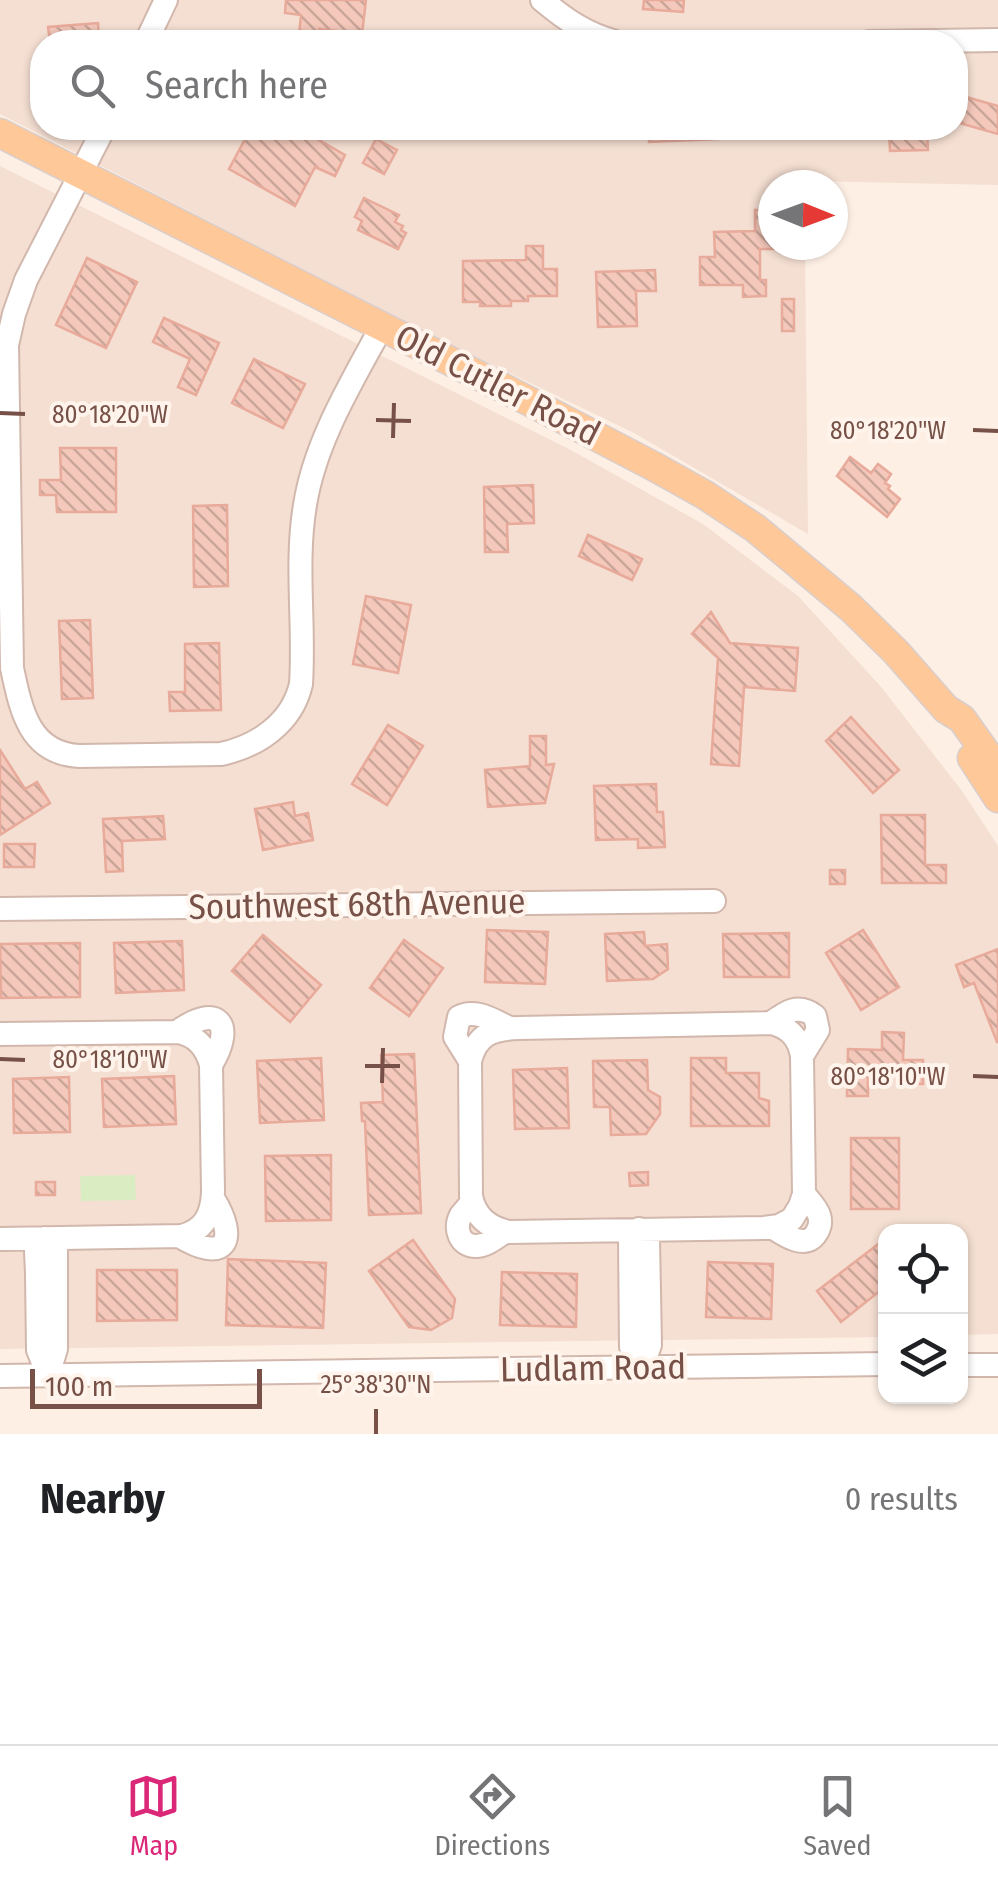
<!DOCTYPE html>
<html lang="en">
<head>
<meta charset="utf-8">
<style>
	body { margin:0; font-family:"Fira Sans Condensed",sans-serif; background:#f6f6f6; color:#202124 }
	.controls { position:absolute; right:30px; bottom:30px; display:grid; overflow:hidden; border-radius:20px; box-shadow:0 2px 8px #0004 }
	.controls button { width:90px; height:90px; display:grid; place-items:center; padding:0; border:0; border-bottom:2px solid #e0e0e0; background:#fff; color:#202124; font:50px sans-serif }
	.compass { position:absolute; left:758px; top:170px; width:90px; height:90px; border-radius:50%; background:#fff; box-shadow:0 2px 8px #0004; rotate:91deg }
	.scale { position:absolute; left:30px; bottom:25px; width:232px; box-sizing:border-box; padding-left:10px; border:5px solid #775148; border-top:0; font-size:28px; line-height:35px; white-space:nowrap; color:#775148; -webkit-text-stroke:8px #fff4eb; paint-order:stroke }
	.list { margin:0; padding:0; list-style:none }
	h2 { display:flex; justify-content:space-between; align-items:center; height:130px; margin:0; padding:0 40px; font-size:42px }
	h2 small { font-size:32px; font-weight:400; color:#757577 }
	.icon { flex:none; width:55px; height:55px; fill:none; stroke:currentColor; stroke-width:2; stroke-linecap:round; stroke-linejoin:round }
	.map { position:relative; flex:none; width:998px; height:1434px; overflow:hidden }
	.search { position:absolute; background:#fff; box-shadow:0 2px 8px #0004; left:30px; right:30px; top:30px; height:110px; display:flex; align-items:center; gap:25px; box-sizing:border-box; padding:0 35px; border-radius:40px; color:#757577; font-size:38px }
	.sheet { height:310px; background:#fff }
	nav { display:flex; justify-content:space-around; align-items:center; box-sizing:border-box; height:140px; border-top:2px solid #e0e0e0; background:#fff; font-size:28px; color:#757577 }
	nav a { display:grid; justify-items:center; gap:5px }
	nav .on { color:#db2777 }
	.map>svg:first-child { display:block }
	.residential { fill:#f5dfd2; fill-rule:evenodd }
	.pitch { fill:#daecc1 }
	.building { fill:url(#building-back-hatch); stroke:#e8aa9a; stroke-width:2.5 }
	.lines { fill:none; stroke-linecap:round; stroke-linejoin:round }
	.minor-casing { stroke:#d1b7ac; stroke-width:26 }
	.major-casing { stroke:#d9cecc; stroke-width:31 }
	.minor { stroke:#fff; stroke-width:22 }
	.major { stroke:#ffc899; stroke-width:28 }
	.ticks { fill:none; stroke:#775148; stroke-width:4 }
	.labels { text-anchor:middle; stroke-width:8; stroke-linejoin:round; paint-order:stroke }
	.street-label { font-size:35px; fill:#775148; stroke:#fff4eb }
	.ticks-label { font-size:25px; text-anchor:middle; fill:#775148; stroke:#fff4eb; stroke-width:8; stroke-linejoin:round; paint-order:stroke }
</style>
</head>
<body>
<div class="map">
<svg width="998" height="1434" viewBox="0 0 998 1434">
	<defs>
		<pattern id="building-back-hatch" width="6" height="6" patternUnits="userSpaceOnUse" patternTransform="scale(2.5)"><rect width="6" height="6" fill="#f4c8ba"/><path d="M-1 5l2 2M0 0l6 6M5-1l2 2" fill="none" stroke="#caa599"/></pattern>
	</defs>
	<rect width="100%" height="100%" fill="#fdefe4"/>
	<path class="residential" d="M0 0H998V185L805 181V185H773V245H805L808 534 634 433 441 340 0 114ZM42 42H956V128H42Z
		M0 166 569 449 703 524 798 596 882 688 962 791 998 846V1334L961 1335 960 1232H886L885 1337 0 1349Z"/>
	<path class="pitch" d="M135 1175 136 1200 81 1201 80 1176Z"/>
	<path class="building" d="M286 0H366L362 34 319 29 318 37 299 35 301 15 285 13Z
		M644 0H684L683 12 643 9Z
		M98 23 99 42H50L48 27Z
		M956 94 998 106V134L956 122Z
		M251 128H258L268 132 270 128H298L345 155 335 176 315 167 295 206 229 169Z
		M648 128H717L718 139 649 142Z
		M889 128H927L928 150 890 151Z
		M376 139 397 150 384 174 363 163Z
		M364 198 399 215 395 222 403 226 401 230 406 233 398 249 358 230 362 221 355 217Z
		M755 210H773V249H760V280H766V296L743 297V285H700V257H715L714 232 755 231Z
		M526 246H543V269H557V296H528V301H511V306H480L481 302H463V261L526 260Z
		M87 258 137 282 106 348 56 325Z
		M655 270 656 291H636L637 326 598 327 596 272Z
		M782 299H794V331H782Z
		M164 318 219 343 196 395 178 387 190 359 153 342Z
		M254 359 305 384 283 428 232 403Z
		M60 448H116V512H57L56 495H40V480H61Z
		M850 457 871 473 878 464 891 474 885 483 890 486 888 489 900 499 887 517 837 476Z
		M533 485 534 523 507 524 508 552H485L484 487Z
		M227 505 228 586 194 587 193 506Z
		M588 535 642 559 632 580 579 556Z
		M366 596 411 605 398 673 353 664Z
		M711 612 730 643 798 648 795 691 744 687 739 766 711 764 718 658 692 634Z
		M90 620 93 698 62 699 59 621Z
		M219 643 221 710 170 711 169 692H185V644Z
		M851 717 899 770 873 793 826 741Z
		M388 725 423 746 387 805 352 784Z
		M530 736H546V765L554 764 545 803 488 807 485 770 530 766Z
		M0 750 25 789 37 782 50 803 0 835Z
		M656 784 657 812H663L665 847 638 848V839L596 840 594 786Z
		M293 802 295 816 308 813 313 840 263 850 255 809Z
		M881 815H925V865H946V883H882Z
		M163 816 165 839 122 841 123 871 106 872 103 819Z
		M4 844H35L34 867H4Z
		M830 870H845V884H830Z
		M487 930 548 932 545 984 485 982Z
		M863 930 899 987 861 1010 826 953Z
		M644 932 645 946 667 944 668 969 653 979 607 981 605 934Z
		M789 933V977H724L723 934Z
		M263 935 321 985 290 1022 232 971Z
		M404 940 443 968 409 1016 370 988Z
		M182 941 184 990 116 993 114 943Z
		M80 943V997L1 998 0 944Z
		M998 949V1042H997L974 983 964 987 956 965Z
		M882 1032 904 1033 903 1060H923V1084L899 1083V1073L868 1072V1096H847L848 1049 882 1050Z
		M414 1054 421 1213 369 1215 365 1121H362L361 1103 383 1102 381 1055Z
		M321 1058 324 1120 260 1123 257 1061Z
		M691 1058H726V1073H759V1098L769 1101V1126H691Z
		M647 1060 648 1090 660 1097V1114L646 1134 611 1135 610 1107H594L593 1061Z
		M567 1068 569 1128 515 1129 513 1070Z
		M174 1076 176 1124 104 1127 102 1079Z
		M69 1077 70 1132 14 1133 13 1079Z
		M851 1138H899V1209H851Z
		M331 1155V1220L266 1221 265 1156Z
		M648 1172V1185L630 1186 629 1173Z
		M36 1182H55V1195H36Z
		M886 1238V1286L841 1322 817 1291Z
		M413 1240 455 1299 452 1318 431 1330 409 1327 369 1271Z
		M228 1259 326 1263 323 1328 226 1325Z
		M708 1262 773 1264 771 1319 706 1317Z
		M97 1270H177V1320L97 1321Z
		M502 1272 577 1274 576 1327 500 1325Z"/>
	<g class="lines">
		<g class="minor-casing">
			<path id="minor" d="M542 0C566 20 586 34 616 42
				M146 42 166 0
				M869 42 998 40
				M104 128 26 280 14 314 7 345 12 668C21 710 29 753 79 756L221 754C258 746 292 723 301 684 305 625 295 564 305 505 315 441 352 382 382 326
				M0 909 714 901
				M771 1023C789 1027 799 1038 802 1056L804 1194 800 1206 792 1219 779 1226 764 1228 509 1232C489 1228 475 1217 471 1196L470 1061C477 1034 492 1029 519 1028Z
				M771 1023C786 1012 798 1003 815 1016L818 1030 802 1056
				M177 1032C218 1002 236 1024 211 1065
				M0 1034 177 1032C196 1035 206 1047 211 1065L213 1192C212 1214 205 1230 182 1236L0 1239
				M470 1061 455 1037 459 1017C476 1008 494 1021 510 1028
				M472 1202C471 1203 462 1214 461 1215 454 1228 459 1246 476 1246 487 1246 496 1237 505 1232
				M772 1227C784 1235 807 1251 817 1232 820 1227 821 1221 819 1215 816 1207 809 1200 804 1194
				M639 1229 648 1239 650 1345 642 1367 631 1347 630 1239Z
				M179 1236C226 1265 239 1240 213 1198
				M45 1238 56 1250V1349L48 1375 38 1350 37 1273 36 1252Z
				M960 1365H998
				M0 1376 886 1364"/>
		</g>
		<g class="major-casing">
			<path id="major" d="M0 133 515 394 655 467 705 495 755 528 851 608 896 652 946 709 962 719 998 770
				M972 758 998 798"/>
		</g>
		<use href="#minor" class="minor"/>
		<use href="#major" class="major"/>
	</g>
	<path class="ticks" d="M0 413 25 414M376 420 411 421M973 430 998 431M393 438 394 403M0 1059 25 1060M365 1066H400M973 1076 998 1077M382 1083 383 1048M376 1434V1409"/>
	<g class="labels">
		<g class="street-label">
			<text transform="translate(498 385) rotate(27)" y="12">Old Cutler Road</text>
			<text transform="translate(357 904) rotate(-1)" y="12">Southwest 68th Avenue</text>
			<text transform="translate(593 1368) rotate(-1)" y="12">Ludlam Road</text>
		</g>
	</g>
	<g class="ticks-label">
		<text x="110" y="423">80°18'20"W</text>
		<text x="888" y="439">80°18'20"W</text>
		<text x="110" y="1068">80°18'10"W</text>
		<text x="888" y="1085">80°18'10"W</text>
		<text x="376" y="1393">25°38'30"N</text>
	</g>
</svg>
<div class="controls">
<button><svg class="icon" aria-label="locate" viewBox="0 0 24 24"><circle cx="12" cy="12" r="6"/><path d="M12 2v4M12 18v4M2 12h4M18 12h4"/></svg></button>
<button><svg class="icon" aria-label="layers" viewBox="0 0 24 24"><path d="M12 4l9 5-9 5-9-5zM3 14l9 5 9-5"/></svg></button>
</div>
<svg class="compass" viewBox="-18 -18 36 36"><path d="M0-13l5 13h-10z" fill="#e53935"/><path d="M0 13l5-13h-10z" fill="#757577"/></svg>
<div class="scale">100 m</div>
<div class="search"><svg class="icon" aria-label="search" viewBox="0 0 24 24"><circle cx="10" cy="10" r="6"/><path d="M15 15l6 6"/></svg>Search here</div>
</div>
<section class="sheet">
<h2>Nearby<small>0 results</small></h2>
<ul class="list">
</ul>
</section>
<nav>
<a class="on"><svg class="icon" aria-label="map" viewBox="0 0 24 24"><path d="M3 6l6-2 6 2 6-2v14l-6 2-6-2-6 2zM9 4v14M15 6v14"/></svg>Map</a>
<a><svg class="icon" aria-label="directions" viewBox="0 0 24 24"><path d="M12 3l9 9-9 9-9-9zM9 14v-3h6M13 9l2 2-2 2"/></svg>Directions</a>
<a><svg class="icon" aria-label="saved" viewBox="0 0 24 24"><path d="M7 4h10v16l-5-4-5 4z"/></svg>Saved</a>
</nav>
</body>
</html>
